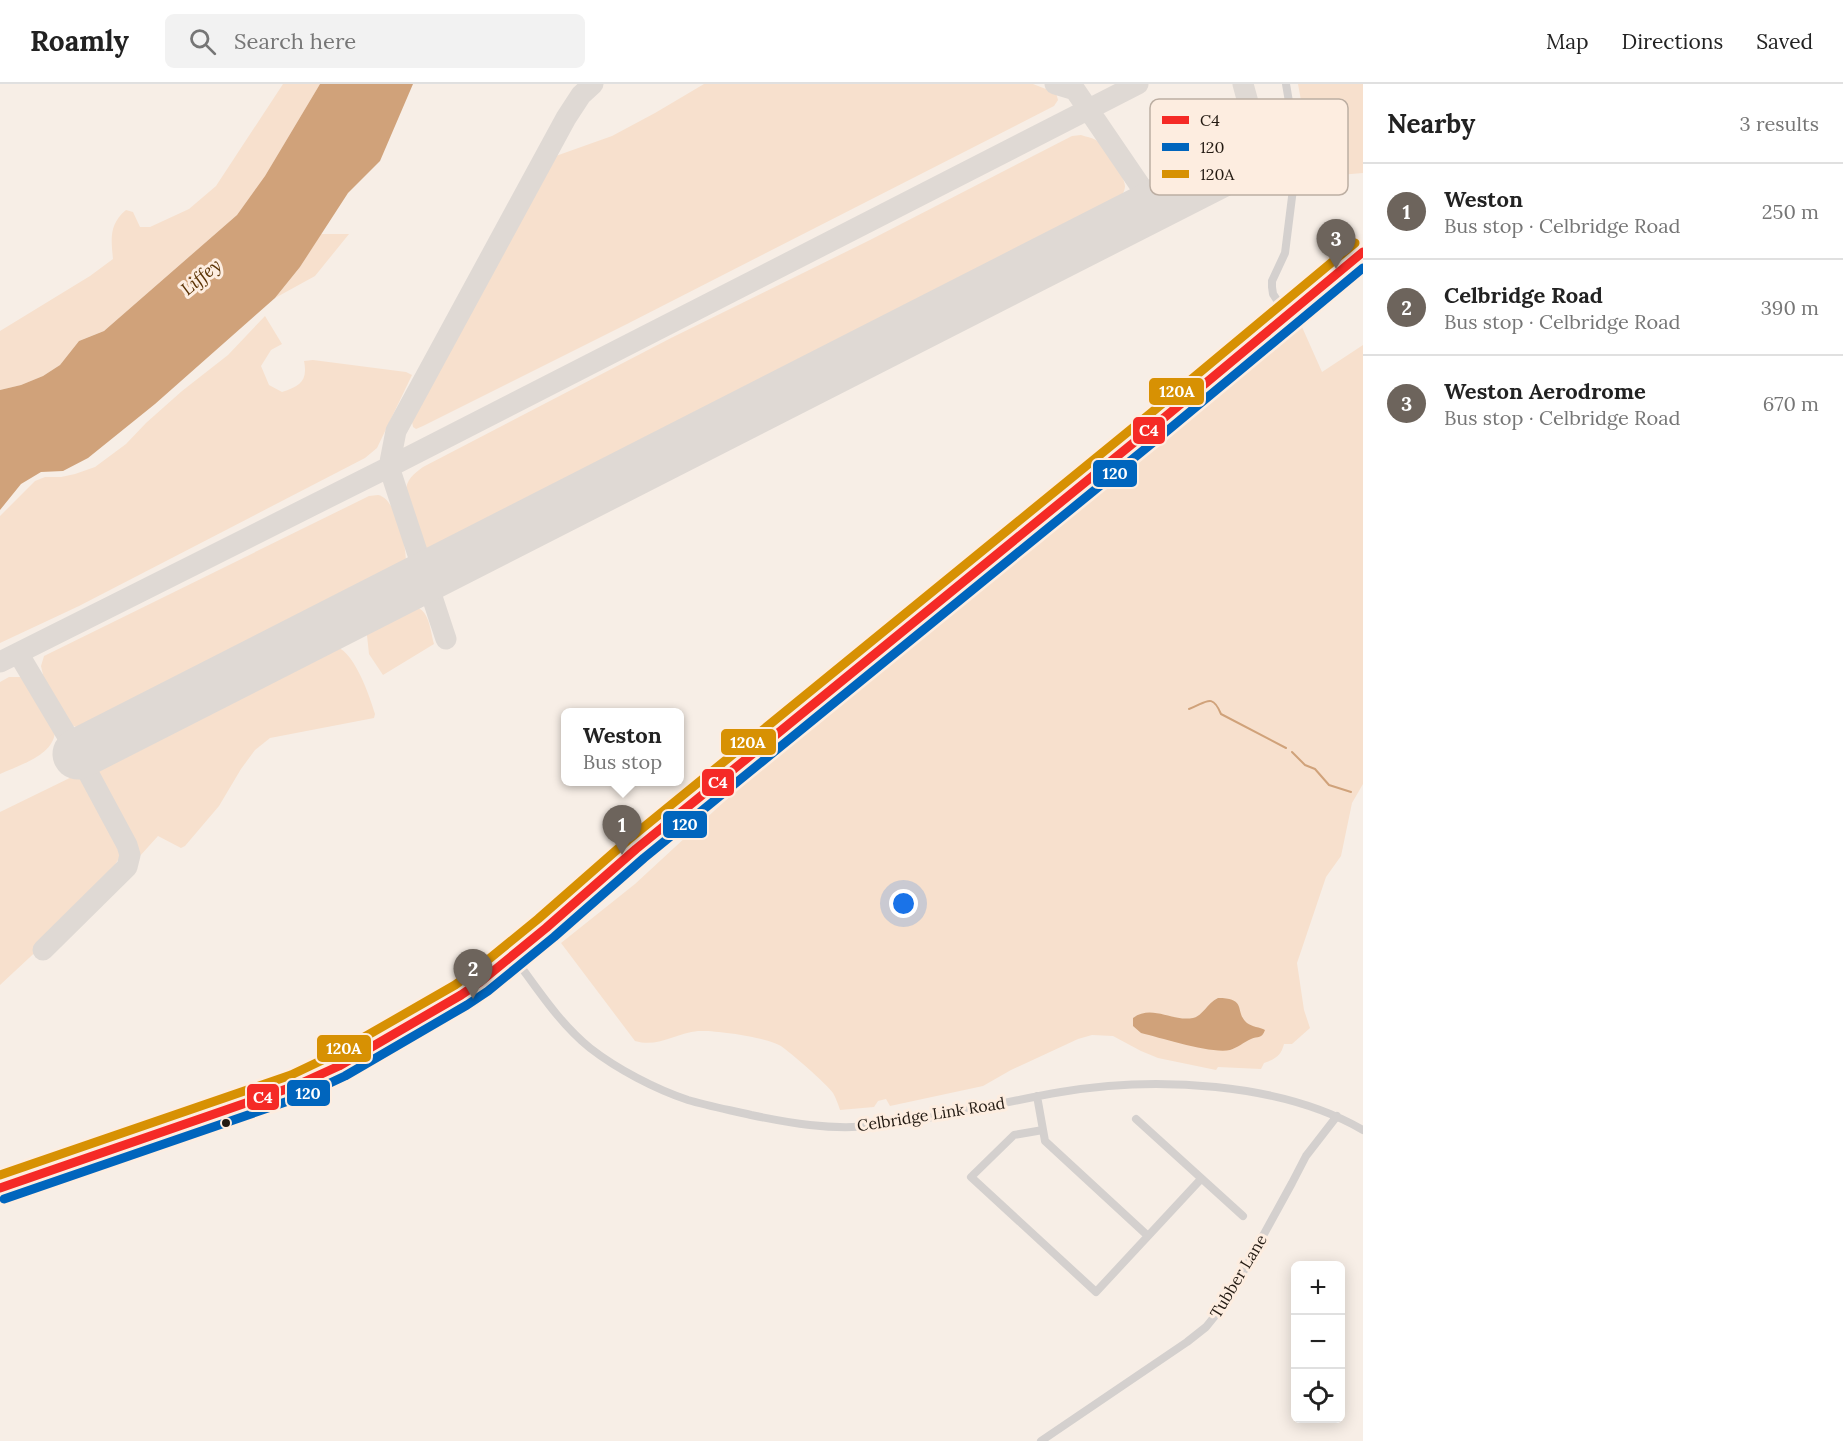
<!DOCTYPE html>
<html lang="en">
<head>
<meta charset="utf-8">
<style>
	body { margin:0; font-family:Lora,serif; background:#f2f2f2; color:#222 }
	.controls { position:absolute; right:18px; bottom:18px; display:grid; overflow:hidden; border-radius:9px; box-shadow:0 3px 15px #0003 }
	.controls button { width:54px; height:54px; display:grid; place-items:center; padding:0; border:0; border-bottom:2px solid #e0e0e0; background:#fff; color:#222; font:30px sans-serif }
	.you { position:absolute; left:904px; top:820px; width:21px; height:21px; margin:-15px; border:4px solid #fff; border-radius:50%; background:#1a73e8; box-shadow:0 0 0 9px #1a73e833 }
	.badge { display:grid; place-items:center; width:39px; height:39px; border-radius:50%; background:#6d645c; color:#fff; font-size:20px; font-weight:700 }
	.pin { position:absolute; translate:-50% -50px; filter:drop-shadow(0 2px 3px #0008) }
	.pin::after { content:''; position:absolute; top:32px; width:21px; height:18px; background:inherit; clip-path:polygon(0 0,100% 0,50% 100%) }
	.popup { position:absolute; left:561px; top:624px; width:123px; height:78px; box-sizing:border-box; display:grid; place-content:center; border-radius:9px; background:#fff; filter:drop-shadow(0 2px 4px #0005); font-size:20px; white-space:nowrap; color:#767676 }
	.popup b { font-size:22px; color:#222 }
	.popup::after { content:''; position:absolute; left:50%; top:100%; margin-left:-12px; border:12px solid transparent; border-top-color:#fff }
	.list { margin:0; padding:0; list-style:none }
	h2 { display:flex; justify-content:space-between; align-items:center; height:78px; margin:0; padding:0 24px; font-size:26px }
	h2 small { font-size:20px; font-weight:400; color:#767676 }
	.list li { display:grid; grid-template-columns:39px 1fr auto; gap:18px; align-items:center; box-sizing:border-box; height:96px; padding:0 24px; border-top:2px solid #e0e0e0 }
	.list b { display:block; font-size:22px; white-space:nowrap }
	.list p { margin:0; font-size:20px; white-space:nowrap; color:#767676 }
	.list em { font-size:20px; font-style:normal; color:#767676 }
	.icon { flex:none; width:33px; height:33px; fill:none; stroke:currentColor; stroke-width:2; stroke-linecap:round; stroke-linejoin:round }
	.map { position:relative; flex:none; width:1363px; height:1357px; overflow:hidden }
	header { display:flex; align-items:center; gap:36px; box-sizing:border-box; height:84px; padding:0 30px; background:#fff; border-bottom:2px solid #e0e0e0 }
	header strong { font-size:28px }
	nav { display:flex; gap:33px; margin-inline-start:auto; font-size:21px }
	.search { width:420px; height:54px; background:#f2f2f2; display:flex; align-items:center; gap:15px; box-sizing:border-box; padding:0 21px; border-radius:9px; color:#767676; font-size:22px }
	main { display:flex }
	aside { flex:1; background:#fff }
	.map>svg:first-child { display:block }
	.green { fill:#f7e0cd }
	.water { fill:#d0a27a }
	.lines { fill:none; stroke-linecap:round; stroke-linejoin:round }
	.stream { stroke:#d0a27a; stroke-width:2 }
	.taxiway { stroke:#dfd9d4; stroke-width:21 }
	.runway { stroke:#dfd9d4; stroke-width:51 }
	.minor { stroke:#d4d0ce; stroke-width:8 }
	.major { stroke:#d4d0ce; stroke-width:9 }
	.bus-1-casing { stroke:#fdede0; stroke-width:14 }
	.bus-2-casing { stroke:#fdede0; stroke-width:14 }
	.bus-3-casing { stroke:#fdede0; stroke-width:14 }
	.bus-1 { stroke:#f52a26; stroke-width:9 }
	.bus-2 { stroke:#0065bd; stroke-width:9 }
	.bus-3 { stroke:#d79103; stroke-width:9 }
	.bus-dot { fill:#231a12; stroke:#fdede0; stroke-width:2 }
	.labels { text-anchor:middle; stroke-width:6; stroke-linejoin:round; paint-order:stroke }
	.street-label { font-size:16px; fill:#231a12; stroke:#fdede0 }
	.water-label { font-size:18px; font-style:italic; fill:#5a3204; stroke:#fdede0 }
	.key { fill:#fdede0; stroke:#bcaea2; stroke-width:1.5 }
	.key-label { font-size:16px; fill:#231a12 }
	.line-badge { stroke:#fdede0; stroke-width:2 }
	.badge-label { font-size:16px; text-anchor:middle; font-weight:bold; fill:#fff }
</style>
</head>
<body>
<header>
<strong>Roamly</strong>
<div class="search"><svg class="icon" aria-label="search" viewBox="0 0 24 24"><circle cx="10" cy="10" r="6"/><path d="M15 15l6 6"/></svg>Search here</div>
<nav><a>Map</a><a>Directions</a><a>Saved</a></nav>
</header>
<main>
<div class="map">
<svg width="1363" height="1357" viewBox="0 0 1363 1357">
	<rect width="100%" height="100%" fill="#f7eee6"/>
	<path class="green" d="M283 0H320L265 92 237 131 104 247 79 257 60 281 43 292 21 301 0 306V247L90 192 113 175C111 155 109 140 126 126L133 128 140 143H150L189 125 216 102Z
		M704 0H1033L1056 9 1058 16 1054 22 627 240 423 342 416 345 413 343 411 332 553 73 612 52 655 29Z
		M1298 0H1363V89L1315 93Z
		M1081 51C1087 53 1094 54 1099 58 1106 63 1126 94 1125 103 1124 110 1120 114 1115 119L871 244 755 305 451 457 427 466 406 408C406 395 414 390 423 383L671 254 870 156 1072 52Z
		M321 150H349L315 192 275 214 300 183Z
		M265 232 282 260 271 266 261 282 269 301 282 308C300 302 308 297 304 277L313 276 406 288 412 291 377 364 365 374 79 522 0 559V432L35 397 45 393H61L75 390 95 383 126 360 146 339 182 307 228 271Z
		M1298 234 1322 288 1363 261V700L1352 719 1341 772 1326 793 1297 879 1304 926 1310 944 1292 960H1284C1281 972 1275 975 1264 979L1261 985 1218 983 1216 986 1158 974 1141 967 1113 952 1092 951 1078 955 1011 986 983 1002 890 1022 886 1015 878 1017 874 1023 840 1026C838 1020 836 1014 833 1009 828 1001 790 968 781 962 766 953 716 946 698 947 676 949 658 964 635 957L561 859 635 800 898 557 1228 286 1242 278Z
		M378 411C396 414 406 461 406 477L400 483 317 527 88 640 76 643 71 641 44 595 41 582 44 572 369 412Z
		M407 521C430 522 429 542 434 560L383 591 369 570 366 542Z
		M332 562C353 562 370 613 375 630L374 634 270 654 255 666 241 685 219 722 185 762 181 764 158 752 139 773 133 767 120 738 95 692C93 685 96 680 101 676L174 641Z
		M9 593H21L29 601 55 648C53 672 19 681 0 690V598Z
		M82 688 90 697 121 758 122 765 121 771 113 784 55 840 58 847 0 901V728Z"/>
	<path class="water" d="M320 0H413L380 77 348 109 300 183 275 214 155 320 88 374 63 387 41 388 21 400 0 426V306L21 301 43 292 60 281 79 257 104 247 237 131 265 92Z
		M1218 914C1248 914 1234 928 1247 939 1252 943 1260 943 1265 946 1262 955 1258 952 1251 955 1244 958 1237 964 1230 966 1211 970 1162 954 1141 949L1133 942V934C1152 920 1172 938 1193 934 1203 932 1207 919 1218 914Z"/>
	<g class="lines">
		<path class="stream" d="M1189 625C1206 619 1212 608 1221 630L1286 664
			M1292 668 1305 681 1315 685 1329 701 1351 708"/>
		<path class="taxiway" d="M1055 0 1075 6 1154 122
			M1234 80C1238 78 1243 75 1246 71 1261 53 1248 20 1243 0
			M446 555 389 383 396 347 566 34 581 11 593 0
			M18 569 78 670 127 761 130 771 127 783 43 866
			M0 578 389 383 1138 0"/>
		<path class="runway" d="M78 670 1273 61"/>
		<path class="minor" d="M1286 230 1273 210 1272 203V197L1285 169 1296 81 1295 53 1286 0
			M513 872C537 904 559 939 590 964 617 985 655 1005 688 1016 708 1022 730 1026 751 1031 790 1039 829 1046 870 1042 934 1036 997 1019 1061 1008 1154 992 1280 998 1363 1046
			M1037 1012 1045 1057 1148 1152
			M1136 1035 1243 1132
			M1043 1046 1014 1051 971 1093 1096 1208 1201 1095
			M1041 1357 1187 1258 1206 1243 1223 1222 1236 1201 1292 1099 1306 1072 1337 1032"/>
		<path class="major" d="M0 1104 295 1002 339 982 461 911 480 898 546 844 636 765 1159 338 1363 168"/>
		<g class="bus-1-casing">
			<path id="bus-1" d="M0 1104 295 1002 339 982 461 911 480 898 546 844 636 765 1159 338 1363 168"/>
		</g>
		<g class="bus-2-casing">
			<path id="bus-2" d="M4 1115 300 1013 345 992 467 921 488 907 554 853 644 774 1167 347 1363 184"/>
		</g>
		<g class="bus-3-casing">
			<path id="bus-3" d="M0 1091 291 991 333 971 455 901 473 888 538 835 628 756 1151 329 1355 159"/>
		</g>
		<use href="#bus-1" class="bus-1"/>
		<use href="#bus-2" class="bus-2"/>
		<use href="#bus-3" class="bus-3"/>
	</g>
	<circle class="bus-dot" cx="226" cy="1039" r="5"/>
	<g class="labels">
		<g class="street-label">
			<text transform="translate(931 1030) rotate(-9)" y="6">Celbridge Link Road</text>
			<text transform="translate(1238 1192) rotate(-59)" y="6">Tubber Lane</text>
		</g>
		<g class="water-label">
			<text transform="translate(201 193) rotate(-40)" y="6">Liffey</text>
		</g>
	</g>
	<rect x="1150" y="15" width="198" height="96" rx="9" class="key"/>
	<rect x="1162" y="32" width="27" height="8" fill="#f52a26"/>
	<rect x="1162" y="59" width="27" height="8" fill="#0065bd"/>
	<rect x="1162" y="86" width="27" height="8" fill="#d79103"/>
	<g class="key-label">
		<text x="1200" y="42">C4</text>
		<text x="1200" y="69">120</text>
		<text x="1200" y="96">120A</text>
	</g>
	<g class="line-badge">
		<rect x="1148" y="293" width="57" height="29" rx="6" fill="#d79103"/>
		<rect x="1132" y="332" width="34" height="29" rx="6" fill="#f52a26"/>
		<rect x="1092" y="375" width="46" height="29" rx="6" fill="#0065bd"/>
		<rect x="720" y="644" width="57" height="28" rx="6" fill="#d79103"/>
		<rect x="701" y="684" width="34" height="29" rx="6" fill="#f52a26"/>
		<rect x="662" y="726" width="46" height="29" rx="6" fill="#0065bd"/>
		<rect x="316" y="950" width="56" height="29" rx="6" fill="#d79103"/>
		<rect x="286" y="995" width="45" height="28" rx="6" fill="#0065bd"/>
		<rect x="246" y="999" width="34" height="28" rx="6" fill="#f52a26"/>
	</g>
	<g class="badge-label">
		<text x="1177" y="313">120A</text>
		<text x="1149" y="352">C4</text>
		<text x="1115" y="395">120</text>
		<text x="748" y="664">120A</text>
		<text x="718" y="704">C4</text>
		<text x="685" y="746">120</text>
		<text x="344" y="970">120A</text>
		<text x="308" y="1015">120</text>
		<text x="263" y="1019">C4</text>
	</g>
</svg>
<div class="controls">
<button>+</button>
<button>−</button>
<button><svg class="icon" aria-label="locate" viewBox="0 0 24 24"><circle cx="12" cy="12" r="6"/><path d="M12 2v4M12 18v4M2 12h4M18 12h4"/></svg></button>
</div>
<div class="you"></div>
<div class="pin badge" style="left:622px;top:771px">1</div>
<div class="popup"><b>Weston</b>Bus stop</div>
<div class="pin badge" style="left:473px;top:915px">2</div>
<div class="pin badge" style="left:1336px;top:185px">3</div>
</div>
<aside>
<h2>Nearby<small>3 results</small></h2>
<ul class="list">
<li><span class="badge">1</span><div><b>Weston</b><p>Bus stop · Celbridge Road</p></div><em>250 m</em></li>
<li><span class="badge">2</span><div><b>Celbridge Road</b><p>Bus stop · Celbridge Road</p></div><em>390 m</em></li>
<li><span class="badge">3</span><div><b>Weston Aerodrome</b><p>Bus stop · Celbridge Road</p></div><em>670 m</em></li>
</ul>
</aside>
</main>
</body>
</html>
